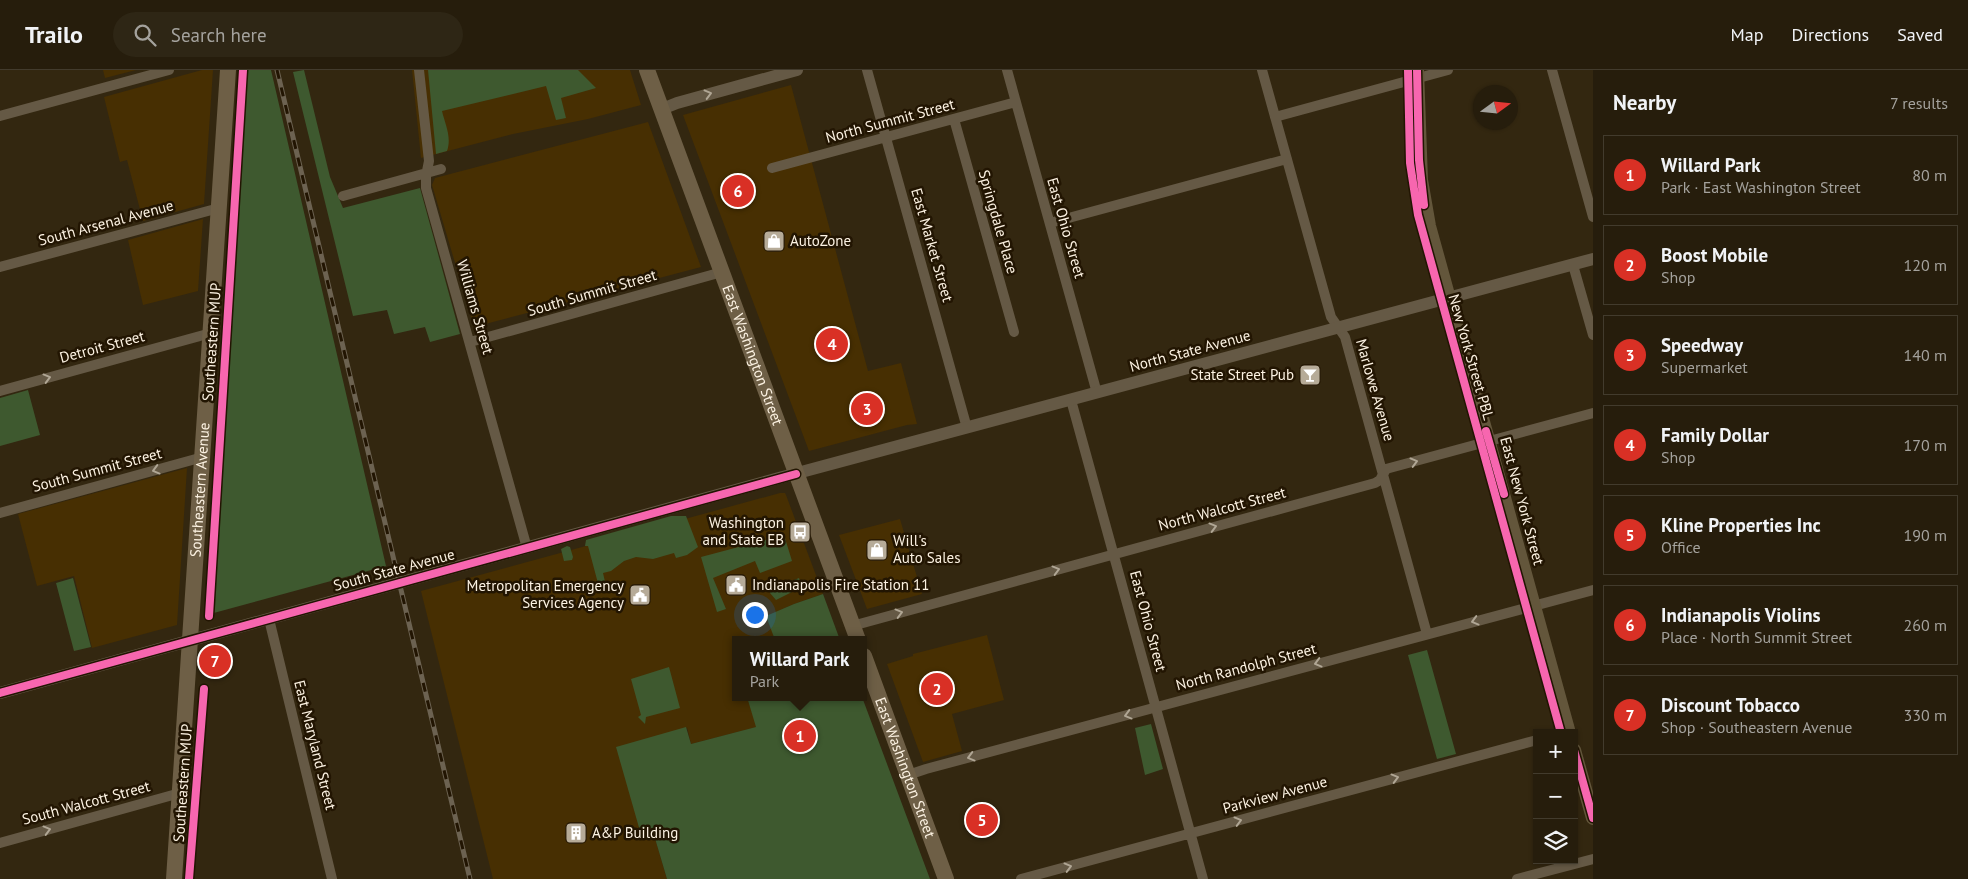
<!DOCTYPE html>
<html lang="en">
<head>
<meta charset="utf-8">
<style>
	body { margin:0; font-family:"PT Sans",sans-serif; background:#2e2615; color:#f1f3f6 }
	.controls { position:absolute; right:15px; bottom:15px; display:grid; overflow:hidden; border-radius:0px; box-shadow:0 1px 4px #0004 }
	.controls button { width:45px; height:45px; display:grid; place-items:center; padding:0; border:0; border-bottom:1px solid #423b2d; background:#261d0c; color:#f1f3f6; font:25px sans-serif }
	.compass { position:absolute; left:1473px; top:15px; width:45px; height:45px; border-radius:50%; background:#261d0c; box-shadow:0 1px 4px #0004; rotate:75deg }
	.you { position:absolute; left:754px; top:544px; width:18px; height:18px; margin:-12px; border:4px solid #fff; border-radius:50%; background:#1a73e8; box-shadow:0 0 0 8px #1a73e833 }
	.badge { display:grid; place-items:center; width:32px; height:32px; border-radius:50%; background:#d93025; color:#fff; font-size:16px; font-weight:700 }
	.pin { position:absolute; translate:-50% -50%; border:2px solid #fff; box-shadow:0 1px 5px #0006 }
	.popup { position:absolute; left:732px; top:566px; width:135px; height:65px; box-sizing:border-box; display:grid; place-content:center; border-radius:0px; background:#261d0c; filter:drop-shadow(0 1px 4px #0005); font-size:16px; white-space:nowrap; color:#a4a29d }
	.popup b { font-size:19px; color:#f1f3f6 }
	.popup::after { content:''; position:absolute; left:50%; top:100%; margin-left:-10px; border:10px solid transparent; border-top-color:#261d0c }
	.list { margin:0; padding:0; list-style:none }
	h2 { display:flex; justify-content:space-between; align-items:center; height:65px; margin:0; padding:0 20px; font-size:21px }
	h2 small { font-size:16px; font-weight:400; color:#a4a29d }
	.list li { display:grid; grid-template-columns:32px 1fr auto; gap:15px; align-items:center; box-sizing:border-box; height:80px; margin:0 10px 10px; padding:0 10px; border:1px solid #423b2d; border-radius:0px }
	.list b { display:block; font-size:19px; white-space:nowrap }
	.list p { margin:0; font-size:16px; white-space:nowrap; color:#a4a29d }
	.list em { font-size:16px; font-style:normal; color:#a4a29d }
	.icon { flex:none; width:28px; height:28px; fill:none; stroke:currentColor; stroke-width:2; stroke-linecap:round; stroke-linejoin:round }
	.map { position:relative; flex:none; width:1593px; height:809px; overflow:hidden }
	header { display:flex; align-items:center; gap:30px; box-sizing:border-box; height:70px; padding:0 25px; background:#261d0c; border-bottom:1px solid #423b2d }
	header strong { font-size:24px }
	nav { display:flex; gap:28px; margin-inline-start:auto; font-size:18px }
	.search { width:350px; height:45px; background:#2e2615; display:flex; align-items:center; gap:12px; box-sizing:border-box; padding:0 18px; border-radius:28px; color:#a4a29d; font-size:19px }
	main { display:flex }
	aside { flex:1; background:#261d0c }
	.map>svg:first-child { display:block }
	.built { fill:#472f02 }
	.green { fill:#3e592f }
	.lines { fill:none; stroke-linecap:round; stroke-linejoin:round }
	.minor { stroke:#655945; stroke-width:10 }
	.tertiary { stroke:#655945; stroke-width:12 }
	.secondary { stroke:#63563b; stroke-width:14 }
	.primary { stroke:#6e5f46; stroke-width:16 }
	.rail-casing { stroke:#6c6251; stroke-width:5 }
	.rail { stroke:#221502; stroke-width:3; stroke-dasharray:9; stroke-linecap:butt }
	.cycleway-casing { stroke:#221502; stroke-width:11 }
	.cycleway { stroke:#f766af; stroke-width:8 }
	.oneway { stroke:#b0a694 }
	.labels { text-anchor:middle; stroke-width:5; stroke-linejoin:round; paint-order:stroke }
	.street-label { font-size:15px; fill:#fcf2e2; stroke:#221502 }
	.poi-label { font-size:15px; fill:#fcf2e2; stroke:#221502; text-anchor:start }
</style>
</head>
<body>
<header>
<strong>Trailo</strong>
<div class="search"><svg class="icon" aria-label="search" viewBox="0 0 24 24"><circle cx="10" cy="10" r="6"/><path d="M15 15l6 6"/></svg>Search here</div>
<nav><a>Map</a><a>Directions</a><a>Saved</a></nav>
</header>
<main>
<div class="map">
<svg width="1593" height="809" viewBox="0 0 1593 809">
	<rect width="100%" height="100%" fill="#332710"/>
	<path class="built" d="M103 0H136L105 8Z
		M202 0H213L204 134 143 151 127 90 120 92 104 27Z
		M412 0H630L641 35 588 49 513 64 421 88Z
		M791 15 868 301 901 293 917 354 907 355 809 381 683 45Z
		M648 52 701 197 474 257 432 115 435 108Z
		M203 149 198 221 143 235 128 170Z
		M187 398 177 555 92 578 74 506 37 516 18 444Z
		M780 423H785L786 425 823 524 794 534 767 546 775 570H736V627H747L757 657 691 674 687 657 642 768 654 765 667 809H493L421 521Z
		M900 449 922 524 867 539 839 465Z
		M987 565 1004 630 952 644 962 681 923 692 887 594 913 586V584Z"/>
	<path class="green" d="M244 0H271L386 496 210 544Z
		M304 0 330 107 343 138 420 118 460 264 430 272 425 257 394 264 387 240 353 246 293 2Z
		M428 0H578L596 18 561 28 566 48 556 50 546 16 442 41C445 54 452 67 447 81L436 84Z
		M28 320 40 365 0 376V328Z
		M671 446H686L698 477 687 485 676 488 674 483 653 489 636 487 624 491 611 501 603 503 606 516 599 517 588 476H585L586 470Z
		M784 465 792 491 760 503 755 491 713 508 726 539 717 542 701 487Z
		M567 476 570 477 573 487 572 490 564 491 561 479Z
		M73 508 91 577 74 581 56 513Z
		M799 508 802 517 776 530 770 523 771 519Z
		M823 524 840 570H775L766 546 794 534Z
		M1427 580 1456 684 1437 689 1408 585Z
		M669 597 680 638 646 647 645 654 638 647 641 645 631 609Z
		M747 627H862L930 809H667L654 765 642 768 616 677 686 657 691 674 756 657Z
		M1151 654 1163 699 1145 705 1135 658Z"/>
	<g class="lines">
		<path class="minor" d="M419 0 429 91 426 106V118L527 478
			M867 0 967 358
			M1007 0 1097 323
			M1262 0 1331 247 1345 267 1427 564
			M1552 0 1593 147
			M0 46 169 0
			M1275 47 1448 0
			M954 49 1014 262
			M772 98 1016 32
			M343 126 441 99
			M1050 153 1287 89
			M1573 195 1593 265
			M0 197 219 138
			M470 272 722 202
			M0 321 211 263
			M1071 330 1203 809
			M0 443 203 387
			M269 549 332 809
			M852 556 1375 413 1380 410 1386 399 1593 343
			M908 705 926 699 1593 520
			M0 773 180 723
			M1021 809 1537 670
			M1517 809 1593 789"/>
		<path class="tertiary" d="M662 39 677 33 797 0
			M0 623 779 408 1593 189"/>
		<path class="secondary" d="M1417 0 1421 110 1429 156 1569 663
			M1574 680 1593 748"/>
		<g class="primary">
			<path id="s1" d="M647 0 858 570"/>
			<path id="s2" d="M864 586 946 809"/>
			<path id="s3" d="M174 809 228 0"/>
		</g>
		<g class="rail-casing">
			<path id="rail" d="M277 0 470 809"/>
		</g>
		<use href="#rail" class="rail"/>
		<g class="cycleway-casing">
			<path id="cycleway" d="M1408 0 1410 93 1418 145 1561 663
				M1417 0 1419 90 1424 135
				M1486 361 1504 424
				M209 546 243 0
				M0 623 796 404
				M1574 680 1593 748
				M189 809 204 619"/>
		</g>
		<use href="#cycleway" class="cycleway"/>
	</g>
	<defs><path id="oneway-chevron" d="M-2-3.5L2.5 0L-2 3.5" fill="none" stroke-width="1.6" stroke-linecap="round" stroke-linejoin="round" transform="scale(1.25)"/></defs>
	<g class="oneway">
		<use href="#oneway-chevron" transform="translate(708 24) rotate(-15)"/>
		<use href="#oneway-chevron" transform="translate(47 308) rotate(-15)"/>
		<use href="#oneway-chevron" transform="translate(1414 392) rotate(-15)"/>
		<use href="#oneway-chevron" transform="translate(156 400) rotate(165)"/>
		<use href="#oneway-chevron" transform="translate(1213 457) rotate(-15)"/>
		<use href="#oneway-chevron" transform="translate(1056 500) rotate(-15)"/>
		<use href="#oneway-chevron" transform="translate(899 543) rotate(-15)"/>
		<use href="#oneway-chevron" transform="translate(1475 551) rotate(165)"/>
		<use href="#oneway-chevron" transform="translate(1318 593) rotate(165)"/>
		<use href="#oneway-chevron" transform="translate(1128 645) rotate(165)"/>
		<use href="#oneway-chevron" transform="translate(971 687) rotate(165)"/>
		<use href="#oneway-chevron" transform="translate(1395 708) rotate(-15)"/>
		<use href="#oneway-chevron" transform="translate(1238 751) rotate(-15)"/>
		<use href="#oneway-chevron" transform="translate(47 760) rotate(-15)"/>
		<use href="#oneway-chevron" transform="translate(1068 797) rotate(-15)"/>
	</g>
	<defs>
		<g id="shop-square" transform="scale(1.125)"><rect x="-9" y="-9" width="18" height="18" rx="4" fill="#b6ab98" stroke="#221502"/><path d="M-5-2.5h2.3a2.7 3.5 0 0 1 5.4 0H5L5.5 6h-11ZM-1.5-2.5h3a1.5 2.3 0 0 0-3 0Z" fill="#fff"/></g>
		<g id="bar-square" transform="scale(1.125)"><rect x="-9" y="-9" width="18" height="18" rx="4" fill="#b6ab98" stroke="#221502"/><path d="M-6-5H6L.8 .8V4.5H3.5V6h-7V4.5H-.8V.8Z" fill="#fff"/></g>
		<g id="bus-square" transform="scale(1.125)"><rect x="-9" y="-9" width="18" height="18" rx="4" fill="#b6ab98" stroke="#221502"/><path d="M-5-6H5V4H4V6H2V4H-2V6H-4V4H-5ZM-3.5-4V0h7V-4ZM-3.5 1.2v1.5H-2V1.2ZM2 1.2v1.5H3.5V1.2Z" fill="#fff"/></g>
		<g id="civic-square" transform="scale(1.125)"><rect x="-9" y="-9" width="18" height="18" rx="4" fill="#b6ab98" stroke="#221502"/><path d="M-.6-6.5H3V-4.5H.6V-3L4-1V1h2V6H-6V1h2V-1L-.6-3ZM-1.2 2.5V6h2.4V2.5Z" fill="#fff"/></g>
		<g id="building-square" transform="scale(1.125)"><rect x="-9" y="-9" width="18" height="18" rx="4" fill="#b6ab98" stroke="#221502"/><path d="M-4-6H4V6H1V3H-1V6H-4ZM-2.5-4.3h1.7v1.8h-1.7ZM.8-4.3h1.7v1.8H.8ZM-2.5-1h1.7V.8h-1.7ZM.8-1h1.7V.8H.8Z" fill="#fff"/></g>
	</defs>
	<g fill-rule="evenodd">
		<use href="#shop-square" x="774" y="171"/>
		<use href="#bar-square" x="1310" y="305"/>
		<use href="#bus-square" x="800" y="462"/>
		<use href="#shop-square" x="877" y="480"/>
		<use href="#civic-square" x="736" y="515"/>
		<use href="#civic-square" x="640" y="525"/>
		<use href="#building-square" x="576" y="763"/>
	</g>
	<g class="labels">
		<g class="street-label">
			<text transform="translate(890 51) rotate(-15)" y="5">North Summit Street</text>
			<text transform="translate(998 152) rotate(74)" y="5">Springdale Place</text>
			<text transform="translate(106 153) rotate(-15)" y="5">South Arsenal Avenue</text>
			<text transform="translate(1066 158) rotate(74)" y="5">East Ohio Street</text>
			<text transform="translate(932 175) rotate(74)" y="5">East Market Street</text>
			<text transform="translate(592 223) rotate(-16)" y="5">South Summit Street</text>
			<text transform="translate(475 237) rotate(74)" y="5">Williams Street</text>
			<text transform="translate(212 272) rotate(-86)" y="5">Southeastern MUP</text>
			<text transform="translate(102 277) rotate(-15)" y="5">Detroit Street</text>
			<text transform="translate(1190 281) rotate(-15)" y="5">North State Avenue</text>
			<text dy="5" stroke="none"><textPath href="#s1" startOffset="304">East Washington Street</textPath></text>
			<text transform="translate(1471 287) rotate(74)" y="5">New York Street PBL</text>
			<text transform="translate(1375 320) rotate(74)" y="5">Marlowe Avenue</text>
			<text transform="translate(97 400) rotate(-15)" y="5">South Summit Street</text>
			<text dy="5" stroke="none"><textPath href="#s3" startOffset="390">Southeastern Avenue</textPath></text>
			<text transform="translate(1522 431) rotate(75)" y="5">East New York Street</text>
			<text transform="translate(1222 439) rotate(-15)" y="5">North Walcott Street</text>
			<text transform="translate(394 500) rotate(-15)" y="5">South State Avenue</text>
			<text transform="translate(1148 551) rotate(75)" y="5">East Ohio Street</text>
			<text transform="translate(1246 597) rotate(-15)" y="5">North Randolph Street</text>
			<text transform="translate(315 675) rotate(76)" y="5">East Maryland Street</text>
			<text dy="5" stroke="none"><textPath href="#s2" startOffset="119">East Washington Street</textPath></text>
			<text transform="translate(183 713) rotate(-86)" y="5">Southeastern MUP</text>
			<text transform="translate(1275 725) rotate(-15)" y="5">Parkview Avenue</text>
			<text transform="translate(86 733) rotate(-15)" y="5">South Walcott Street</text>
		</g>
		<g class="poi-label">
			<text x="790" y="176">AutoZone</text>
			<text x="1294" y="310" text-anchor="end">State Street Pub</text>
			<text x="784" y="458" text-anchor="end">Washington<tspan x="784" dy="17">and State EB</tspan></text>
			<text x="893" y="476">Will's<tspan x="893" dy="17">Auto Sales</tspan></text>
			<text x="752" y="520">Indianapolis Fire Station 11</text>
			<text x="624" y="521" text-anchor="end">Metropolitan Emergency<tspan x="624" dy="17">Services Agency</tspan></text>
			<text x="592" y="768">A&amp;P Building</text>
		</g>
	</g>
</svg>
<div class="controls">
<button>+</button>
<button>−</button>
<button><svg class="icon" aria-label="layers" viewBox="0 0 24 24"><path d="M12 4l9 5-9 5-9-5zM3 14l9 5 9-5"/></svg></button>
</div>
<svg class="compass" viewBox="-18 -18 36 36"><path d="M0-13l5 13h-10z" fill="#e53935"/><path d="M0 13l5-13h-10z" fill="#a4a29d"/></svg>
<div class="you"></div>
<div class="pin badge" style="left:800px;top:666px">1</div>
<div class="popup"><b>Willard Park</b>Park</div>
<div class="pin badge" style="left:937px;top:619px">2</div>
<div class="pin badge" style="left:867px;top:339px">3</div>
<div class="pin badge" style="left:832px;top:274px">4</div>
<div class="pin badge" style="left:982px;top:750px">5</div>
<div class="pin badge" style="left:738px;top:121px">6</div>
<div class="pin badge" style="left:215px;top:591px">7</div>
</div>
<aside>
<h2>Nearby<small>7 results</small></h2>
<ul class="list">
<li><span class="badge">1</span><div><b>Willard Park</b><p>Park · East Washington Street</p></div><em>80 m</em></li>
<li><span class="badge">2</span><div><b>Boost Mobile</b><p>Shop</p></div><em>120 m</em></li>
<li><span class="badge">3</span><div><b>Speedway</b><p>Supermarket</p></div><em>140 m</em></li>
<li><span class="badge">4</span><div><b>Family Dollar</b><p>Shop</p></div><em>170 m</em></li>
<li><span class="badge">5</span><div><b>Kline Properties Inc</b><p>Office</p></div><em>190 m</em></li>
<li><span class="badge">6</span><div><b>Indianapolis Violins</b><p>Place · North Summit Street</p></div><em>260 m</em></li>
<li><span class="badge">7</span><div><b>Discount Tobacco</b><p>Shop · Southeastern Avenue</p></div><em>330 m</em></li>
</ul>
</aside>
</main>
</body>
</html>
